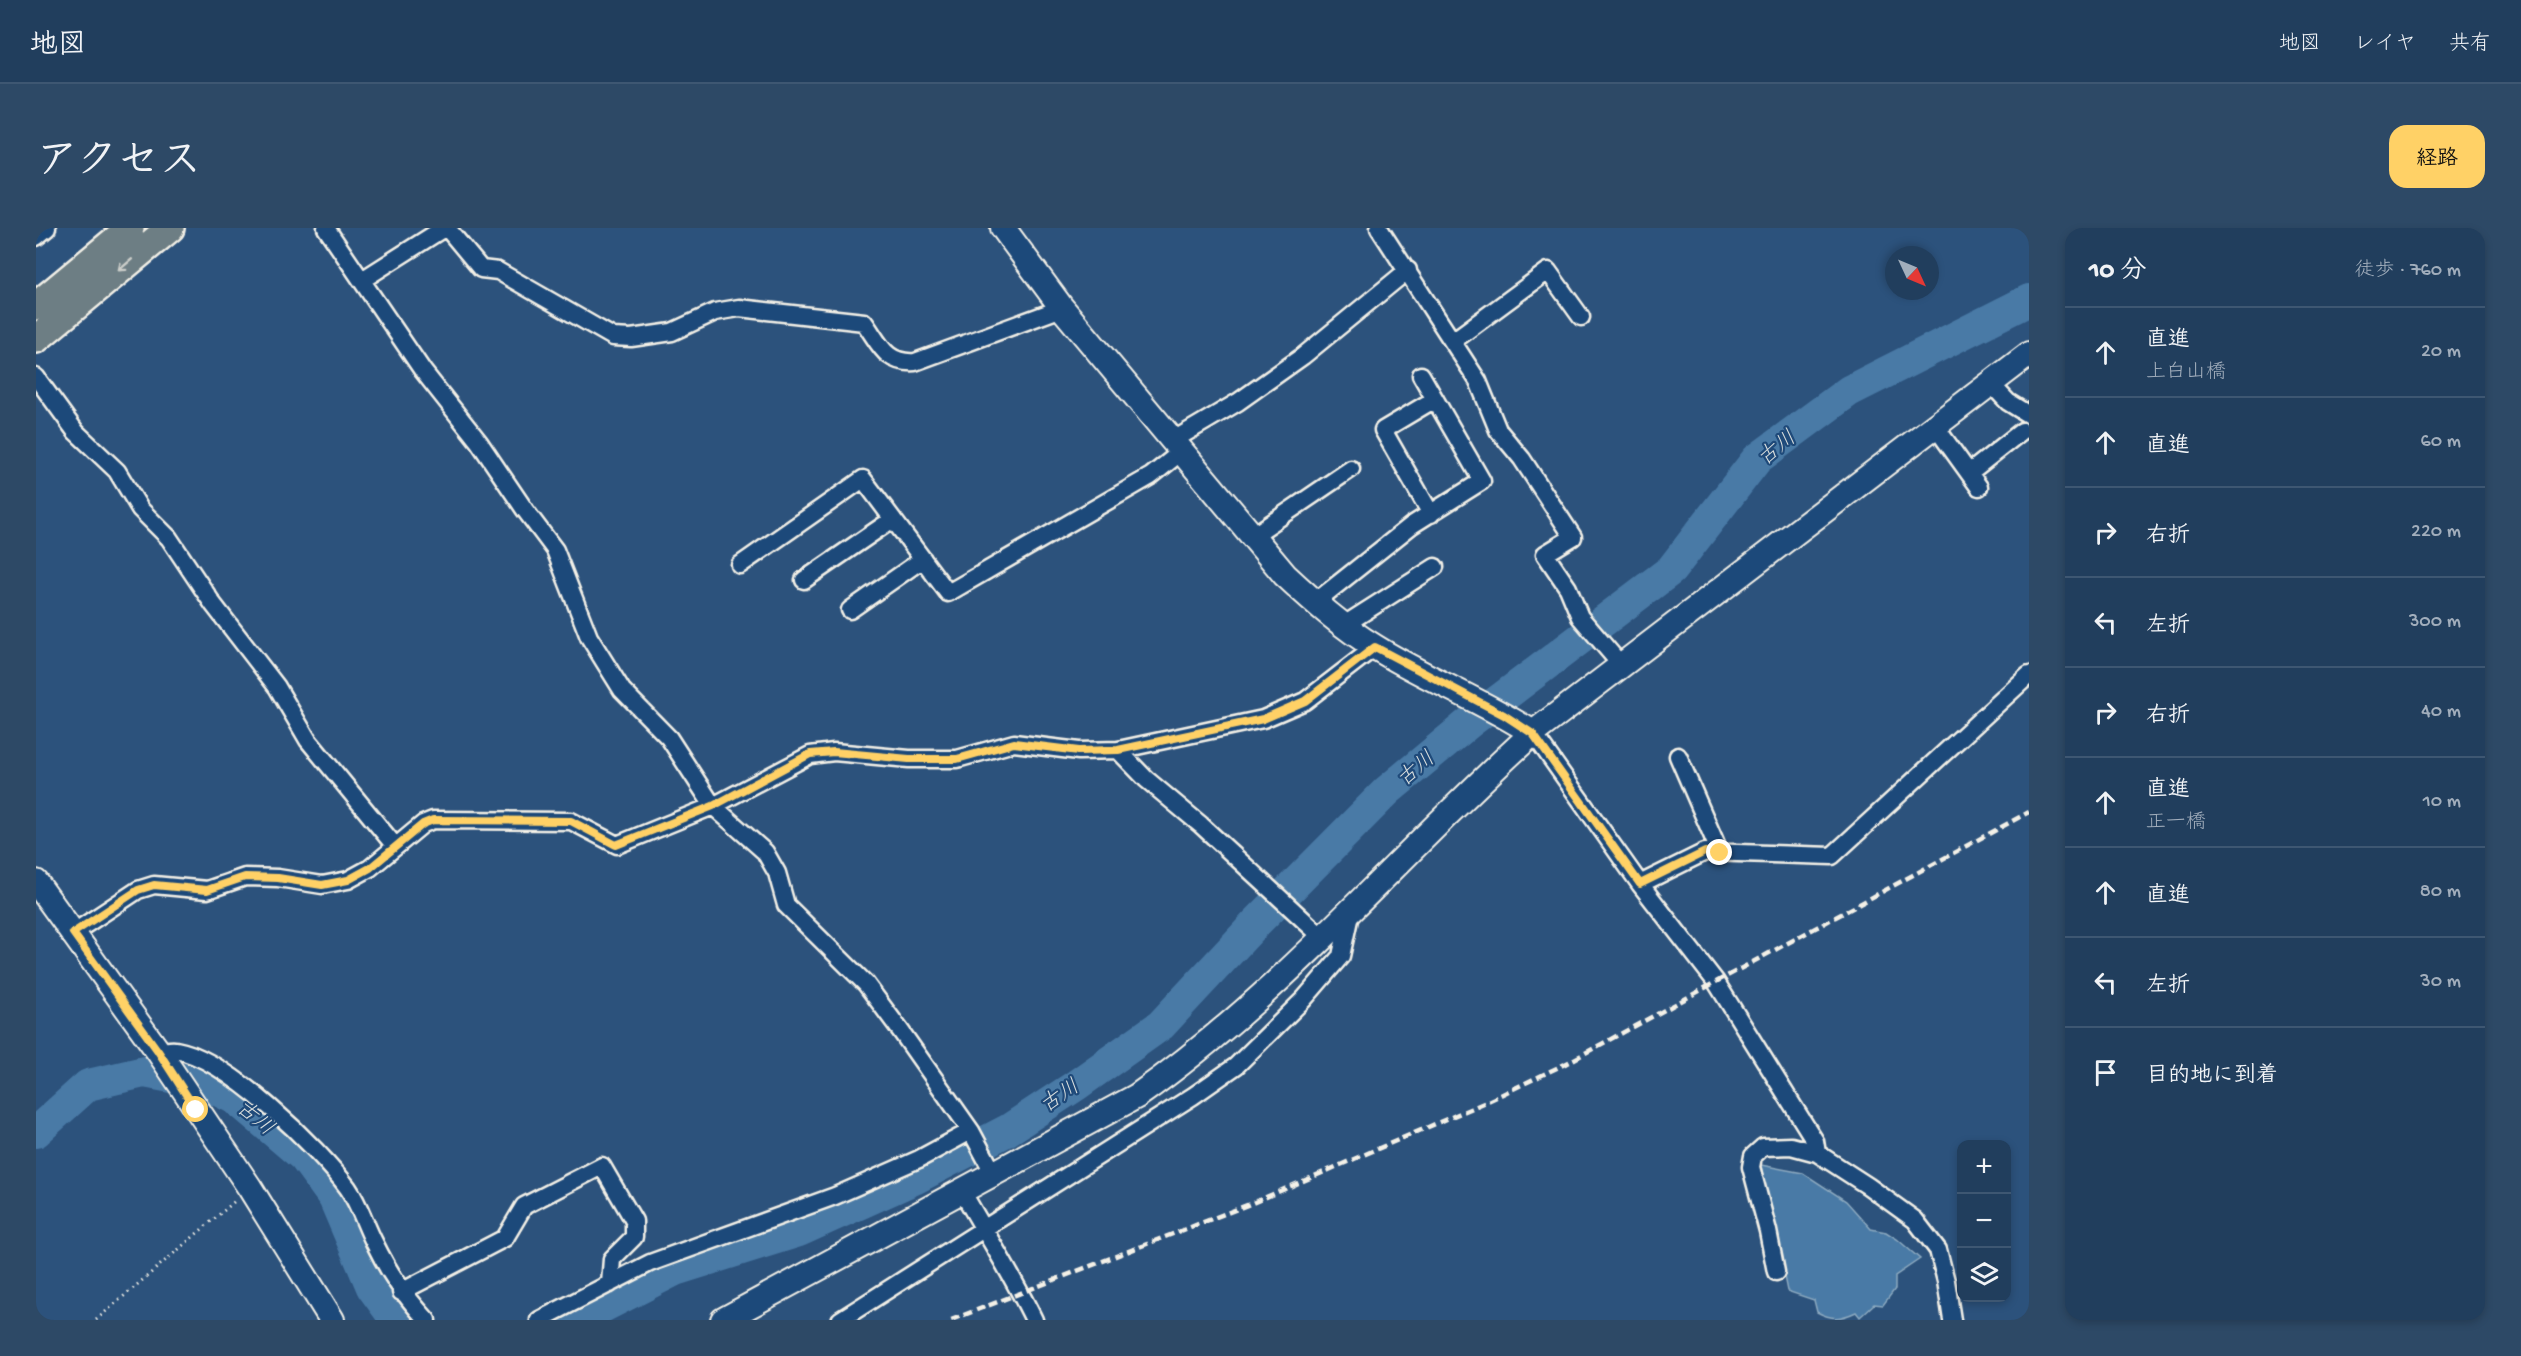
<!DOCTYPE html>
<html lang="ja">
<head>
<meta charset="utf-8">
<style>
	body { margin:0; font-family:"Gochi Hand","Klee One",sans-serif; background:#2d4966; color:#f1f3f6 }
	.controls { position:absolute; right:18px; bottom:18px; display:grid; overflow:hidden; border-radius:12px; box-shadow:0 3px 9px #0003 }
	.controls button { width:54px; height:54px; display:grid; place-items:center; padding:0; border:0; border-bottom:2px solid #3e5772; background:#213e5d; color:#f1f3f6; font:30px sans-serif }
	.compass { position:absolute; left:1849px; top:18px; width:54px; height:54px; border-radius:50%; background:#213e5d; box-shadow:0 3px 9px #0003; rotate:134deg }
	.stop { position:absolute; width:18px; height:18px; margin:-14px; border:4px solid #ffd166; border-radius:50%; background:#fff }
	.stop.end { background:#ffd166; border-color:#fff; box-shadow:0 2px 6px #0008 }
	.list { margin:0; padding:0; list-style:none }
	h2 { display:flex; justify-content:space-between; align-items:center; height:78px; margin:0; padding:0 24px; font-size:26px }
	h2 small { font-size:20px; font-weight:400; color:#a2aebc }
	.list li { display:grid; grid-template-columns:39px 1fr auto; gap:18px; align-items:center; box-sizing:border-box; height:90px; padding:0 24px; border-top:2px solid #3e5772 }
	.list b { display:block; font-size:22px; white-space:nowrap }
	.list p { margin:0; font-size:20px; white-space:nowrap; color:#a2aebc }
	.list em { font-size:20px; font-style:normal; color:#a2aebc }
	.icon { flex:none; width:33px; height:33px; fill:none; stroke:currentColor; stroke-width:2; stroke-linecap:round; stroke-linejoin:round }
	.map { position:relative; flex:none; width:1993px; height:1092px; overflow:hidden; border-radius:18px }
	header { display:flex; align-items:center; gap:36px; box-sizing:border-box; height:84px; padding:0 30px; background:#213e5d; border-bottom:2px solid #3e5772 }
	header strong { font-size:28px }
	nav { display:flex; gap:33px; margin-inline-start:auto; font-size:21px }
	.intro { display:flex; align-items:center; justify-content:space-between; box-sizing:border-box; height:144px; padding:0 36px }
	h1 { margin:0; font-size:42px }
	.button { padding:15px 27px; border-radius:18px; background:#ffd166; color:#111; font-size:21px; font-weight:700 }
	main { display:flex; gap:36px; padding:0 36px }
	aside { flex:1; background:#213e5d; border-radius:18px; box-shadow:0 3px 9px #0003 }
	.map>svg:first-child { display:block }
	.water { fill:#497aa6; stroke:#8daac0; stroke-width:1.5 }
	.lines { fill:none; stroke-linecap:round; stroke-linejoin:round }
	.river { stroke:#497aa6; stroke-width:32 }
	.street-casing { stroke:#f4f1e8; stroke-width:21 }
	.secondary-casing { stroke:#f4f1e8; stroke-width:28 }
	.primary-casing { stroke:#f4f1e8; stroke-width:32 }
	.path { stroke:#f4f1e8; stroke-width:3; stroke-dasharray:1.5 4.5; stroke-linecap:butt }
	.street { stroke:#1f4a7a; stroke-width:16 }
	.secondary { stroke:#1f4a7a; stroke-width:24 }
	.primary { stroke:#6d7e84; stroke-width:27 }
	.rail { stroke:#f4f1e8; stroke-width:4.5; stroke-dasharray:9 4.5; stroke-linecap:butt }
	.oneway { stroke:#ccceca }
	.route { stroke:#ffd166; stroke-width:8 }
	.labels { text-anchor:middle; stroke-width:4.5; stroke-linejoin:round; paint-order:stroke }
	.water-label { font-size:21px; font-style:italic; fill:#dadfde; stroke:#1f4a7a }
</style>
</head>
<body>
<header>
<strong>地図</strong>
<nav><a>地図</a><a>レイヤ</a><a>共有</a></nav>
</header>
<div class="intro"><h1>アクセス</h1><a class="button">経路</a></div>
<main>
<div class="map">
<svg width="1993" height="1092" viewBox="0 0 1993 1092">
	<rect width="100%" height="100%" fill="#2c527c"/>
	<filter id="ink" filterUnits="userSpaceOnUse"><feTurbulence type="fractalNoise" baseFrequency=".0167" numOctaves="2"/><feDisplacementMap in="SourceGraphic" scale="12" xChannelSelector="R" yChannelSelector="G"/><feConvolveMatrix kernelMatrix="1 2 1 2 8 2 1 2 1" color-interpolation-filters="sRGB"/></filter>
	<g filter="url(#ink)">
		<path class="water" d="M1725 937 1767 945 1810 973 1835 1001 1850 1004 1861 1011 1884 1031 1859 1048V1061L1847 1077 1838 1076 1824 1089 1820 1084C1805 1091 1796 1092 1781 1084L1778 1072 1751 1063Z"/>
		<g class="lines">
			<path class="river" d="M0 904 52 857 108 844 167 855 200 871 268 929 298 970 336 1059 360 1092
				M541 1092 639 1042 763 1003 878 951 972 902 1039 858 1125 797 1221 694 1351 563 1434 494 1635 342 1721 231 1813 163 1993 72"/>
			<g class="street-casing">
				<path id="street" d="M290 0 387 143 443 214 489 282 519 322 553 409 586 462 633 510 677 578 729 624 741 645 750 677 830 756 864 802 935 903 958 946
					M411 0 445 41 462 43 577 109 595 110 636 104 679 84 703 80 828 94C844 116 849 136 879 134L1026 80
					M1343 0 1442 153 1462 202 1486 231 1537 309 1509 326 1532 360 1544 389 1585 437
					M0 9 11 0
					M326 52 408 0
					M1417 113 1512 43 1545 89
					M0 149 40 204 81 243 104 281 133 310 177 376 241 459 272 512 359 618
					M1954 155 1972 174 1993 187
					M1899 198 1943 259
					M1136 213 1202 174 1267 128 1372 42
					M1933 245 1986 203
					M1395 286 1347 202 1399 171
					M1215 309 1315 241
					M704 337 827 251 912 365 1115 248 1145 224
					M768 352 857 291
					M1278 375 1376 297 1446 253 1385 147
					M814 382 887 331
					M1308 397 1399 339
					M1497 505 1604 656 1680 754 1779 913 1781 925
					M1082 522 1110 551 1165 597 1286 709
					M1642 528 1684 625
					M1604 656 1669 624 1796 628 1993 447
					M37 705 102 662 118 657 171 662 209 649 242 650 286 657 312 652 334 640 387 596 397 592 535 593 581 617 677 578 774 527 798 524 873 531H921L978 515 1043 523 1082 522 1227 491 1269 473 1339 419
					M122 823C128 823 135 821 140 822 190 830 283 920 312 960 323 976 329 996 338 1014 353 1045 368 1067 391 1092
					M926 963C950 1006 977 1048 998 1092
					M1740 1044 1732 1003 1715 939 1717 928 1727 919 1755 918 1781 925 1832 958 1879 992 1902 1022 1910 1053 1916 1092
					M365 1064 469 1010 488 978 566 938 598 993V1009L576 1031 574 1056
					M503 1092 614 1035 799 968 883 931 935 903
					M804 1092 1157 868 1200 838 1268 771 1305 728 1315 682"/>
			</g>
			<g class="secondary-casing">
				<path id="secondary" d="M967 0 1026 80 1249 347C1277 373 1306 399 1339 419 1390 451 1446 472 1497 505
					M0 654 122 823 214 960 296 1092
					M687 1092 1101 868C1248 765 1364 625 1497 505L1993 126"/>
			</g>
			<g class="primary-casing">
				<path id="primary" d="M0 78 94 0
					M0 111 134 0"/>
			</g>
			<path class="path" d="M60 1092 199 973"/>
			<use href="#street" class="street"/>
			<use href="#secondary" class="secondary"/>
			<use href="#primary" class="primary"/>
			<path class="rail" d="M915 1092 1214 976 1450 874 1529 836 1993 584"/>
		</g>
		<defs><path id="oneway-shaft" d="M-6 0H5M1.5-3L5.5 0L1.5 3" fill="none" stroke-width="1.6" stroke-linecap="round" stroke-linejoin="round" transform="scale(1.5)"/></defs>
		<use class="oneway" href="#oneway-shaft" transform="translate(89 37) rotate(140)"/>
	</g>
	<g class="lines" filter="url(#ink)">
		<path class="route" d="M160 882 122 823 37 705 102 662 118 657 171 662 209 649 242 650 286 657 312 652 334 640 387 596 397 592 535 593 580 617 677 578 774 526 798 524 873 531H921L978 515 1043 523 1082 522 1227 491 1269 473 1339 419 1468 487 1497 506 1604 656 1669 624 1684 625"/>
	</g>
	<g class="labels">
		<g class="water-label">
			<text transform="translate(1740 219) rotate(-39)" y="7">古川</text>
			<text transform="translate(1379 540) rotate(-40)" y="7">古川</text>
			<text transform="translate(1023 867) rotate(-34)" y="7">古川</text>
			<text transform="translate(220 889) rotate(40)" y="7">古川</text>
		</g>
	</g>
</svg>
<div class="controls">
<button>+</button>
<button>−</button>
<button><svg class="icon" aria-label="layers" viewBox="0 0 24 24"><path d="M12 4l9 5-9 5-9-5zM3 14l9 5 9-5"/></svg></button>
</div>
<svg class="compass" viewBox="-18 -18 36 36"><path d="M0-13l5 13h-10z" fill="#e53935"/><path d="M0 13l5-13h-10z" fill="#a2aebc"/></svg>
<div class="stop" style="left:160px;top:882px"></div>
<div class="stop end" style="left:1684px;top:625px"></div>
</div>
<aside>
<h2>10 分<small>徒歩 · 760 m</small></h2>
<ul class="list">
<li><svg class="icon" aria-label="ahead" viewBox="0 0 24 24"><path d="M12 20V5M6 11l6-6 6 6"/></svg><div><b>直進</b><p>上白山橋</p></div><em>20 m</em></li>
<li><svg class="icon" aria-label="ahead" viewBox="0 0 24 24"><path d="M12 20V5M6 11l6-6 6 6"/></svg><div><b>直進</b></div><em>60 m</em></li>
<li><svg class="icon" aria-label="right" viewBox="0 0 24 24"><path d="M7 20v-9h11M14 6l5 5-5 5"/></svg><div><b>右折</b></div><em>220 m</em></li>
<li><svg class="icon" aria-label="left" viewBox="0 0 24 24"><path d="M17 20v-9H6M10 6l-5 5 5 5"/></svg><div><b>左折</b></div><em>300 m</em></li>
<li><svg class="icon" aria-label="right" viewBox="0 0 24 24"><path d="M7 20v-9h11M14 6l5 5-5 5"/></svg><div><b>右折</b></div><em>40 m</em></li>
<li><svg class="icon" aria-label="ahead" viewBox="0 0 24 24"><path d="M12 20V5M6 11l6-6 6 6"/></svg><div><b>直進</b><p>正一橋</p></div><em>10 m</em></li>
<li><svg class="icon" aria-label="ahead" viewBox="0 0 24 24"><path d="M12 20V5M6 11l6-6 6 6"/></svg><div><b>直進</b></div><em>80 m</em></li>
<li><svg class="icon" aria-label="left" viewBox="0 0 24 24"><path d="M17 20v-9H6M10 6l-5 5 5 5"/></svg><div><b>左折</b></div><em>30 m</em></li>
<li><svg class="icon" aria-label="arrive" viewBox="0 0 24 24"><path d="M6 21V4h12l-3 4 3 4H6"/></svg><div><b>目的地に到着</b></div></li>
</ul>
</aside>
</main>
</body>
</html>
